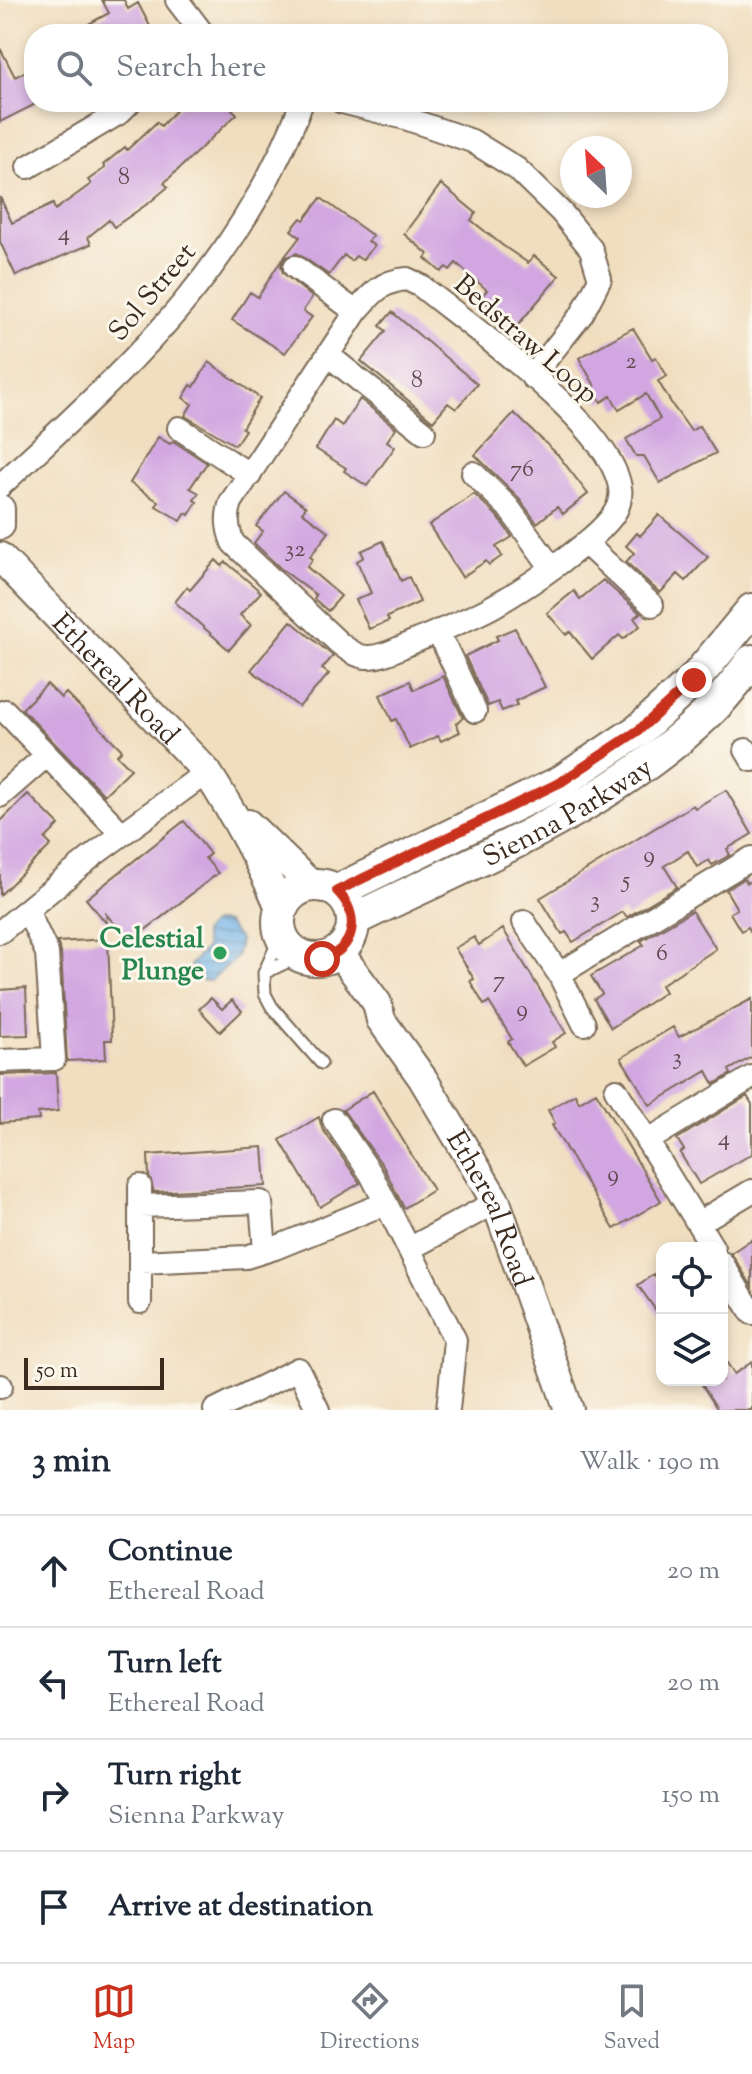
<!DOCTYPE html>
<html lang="en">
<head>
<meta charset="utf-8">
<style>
	body { margin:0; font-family:"Sorts Mill Goudy",serif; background:#f6f6f7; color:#1f2937 }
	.controls { position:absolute; right:24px; bottom:24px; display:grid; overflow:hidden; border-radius:16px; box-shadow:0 4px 12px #0003 }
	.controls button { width:72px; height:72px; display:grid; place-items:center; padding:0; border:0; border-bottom:2px solid #e0e1e3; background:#fff; color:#1f2937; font:40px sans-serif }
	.compass { position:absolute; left:560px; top:136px; width:72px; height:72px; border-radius:50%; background:#fff; box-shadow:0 4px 12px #0003; rotate:335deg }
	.scale { position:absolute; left:24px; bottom:20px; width:140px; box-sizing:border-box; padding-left:8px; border:4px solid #3b2a1e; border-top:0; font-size:22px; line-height:28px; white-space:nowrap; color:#3b2a1e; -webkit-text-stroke:6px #fbf7ec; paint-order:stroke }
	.stop { position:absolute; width:24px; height:24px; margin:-18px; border:6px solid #c8321e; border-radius:50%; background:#fff }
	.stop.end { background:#c8321e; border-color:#fff; box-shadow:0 2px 8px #0008 }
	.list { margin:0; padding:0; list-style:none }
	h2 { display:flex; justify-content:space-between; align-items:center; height:104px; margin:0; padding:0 32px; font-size:34px }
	h2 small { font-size:26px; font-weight:400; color:#747a83 }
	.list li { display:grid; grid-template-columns:52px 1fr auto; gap:24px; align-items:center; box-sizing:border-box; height:112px; padding:0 32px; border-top:2px solid #e0e1e3 }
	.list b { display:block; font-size:30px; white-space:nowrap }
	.list p { margin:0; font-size:26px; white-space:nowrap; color:#747a83 }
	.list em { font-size:26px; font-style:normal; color:#747a83 }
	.icon { flex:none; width:44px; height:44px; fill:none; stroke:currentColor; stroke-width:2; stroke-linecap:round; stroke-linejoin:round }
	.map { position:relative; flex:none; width:752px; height:1410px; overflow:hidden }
	.search { position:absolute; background:#fff; box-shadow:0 4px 12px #0003; left:24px; right:24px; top:24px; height:88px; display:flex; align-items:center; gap:20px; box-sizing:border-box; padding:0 28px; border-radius:32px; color:#747a83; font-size:30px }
	.sheet { height:552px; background:#fff }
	nav { display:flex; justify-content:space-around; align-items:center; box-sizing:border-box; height:112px; border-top:2px solid #e0e1e3; background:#fff; font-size:22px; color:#747a83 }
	nav a { display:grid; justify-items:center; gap:4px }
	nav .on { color:#c8321e }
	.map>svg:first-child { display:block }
	.water { fill:url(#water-rules); stroke:#586f83; stroke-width:2 }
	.building { fill:#d2a7e1 }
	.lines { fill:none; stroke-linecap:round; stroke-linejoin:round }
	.service-casing { stroke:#7a6956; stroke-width:15 }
	.minor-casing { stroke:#7a6956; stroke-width:26 }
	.tertiary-casing { stroke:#7a6956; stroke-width:32 }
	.secondary-casing { stroke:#7a6956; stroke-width:36 }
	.service { stroke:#fff; stroke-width:11 }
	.minor { stroke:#fff; stroke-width:22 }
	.tertiary { stroke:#fff; stroke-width:28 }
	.secondary { stroke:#fff; stroke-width:32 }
	.route { stroke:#c8321e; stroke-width:10 }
	.leisure-dot { fill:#2e9e5b; stroke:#fbf7ec; stroke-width:3 }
	.labels { text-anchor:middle; stroke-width:6; stroke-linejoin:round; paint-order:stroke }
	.number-label { font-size:24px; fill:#61494f }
	.street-label { font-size:28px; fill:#3b2a1e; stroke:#fbf7ec }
	.leisure-label { font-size:28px; font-weight:bold; fill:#27864d; stroke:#fbf7ec; text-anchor:end }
</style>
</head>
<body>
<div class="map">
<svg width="752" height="1410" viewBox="0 0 752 1410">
	<defs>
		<pattern id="water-rules" width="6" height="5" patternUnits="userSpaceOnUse" patternTransform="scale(2)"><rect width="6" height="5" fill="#75b4e8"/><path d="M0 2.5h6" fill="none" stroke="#6193bb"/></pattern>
	</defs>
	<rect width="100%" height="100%" fill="#fbf7ec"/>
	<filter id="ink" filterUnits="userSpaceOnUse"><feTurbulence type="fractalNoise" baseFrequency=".0125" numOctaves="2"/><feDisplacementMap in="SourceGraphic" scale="16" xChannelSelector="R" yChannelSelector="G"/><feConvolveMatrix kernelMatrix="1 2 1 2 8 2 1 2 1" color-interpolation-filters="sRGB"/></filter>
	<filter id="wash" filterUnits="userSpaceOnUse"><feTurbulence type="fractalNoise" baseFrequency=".006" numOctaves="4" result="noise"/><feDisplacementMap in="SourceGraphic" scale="32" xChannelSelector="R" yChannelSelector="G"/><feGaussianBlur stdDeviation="1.8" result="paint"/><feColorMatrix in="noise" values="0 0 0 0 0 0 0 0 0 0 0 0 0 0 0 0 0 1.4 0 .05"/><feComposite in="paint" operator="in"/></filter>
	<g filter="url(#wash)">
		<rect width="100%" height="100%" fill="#f0debf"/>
		<path class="water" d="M218 922 226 923 240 941 236 958 210 981 192 979 190 965 206 948 203 933 211 924Z"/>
		<g id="blocks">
			<path class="building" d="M102 0H124L128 9 138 3 154 34H70L109 13Z
				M0 48 15 77 34 67V105L0 122Z
				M184 102H225L237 114 164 183 168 187 150 202 114 227 109 220 88 237 91 244 16 276 0 242V197L12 223 53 204 55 210 91 184 88 180 105 168 103 165 125 147 127 150 157 122 161 126Z
				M441 184 476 213 471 220 502 245 528 263 534 256 559 276 518 325 496 307 494 309 480 298 487 290 456 263 450 270 446 267 441 272 425 258 428 254 404 234Z
				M321 198 373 236 368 241 374 246 362 260 356 256 351 261 344 255 329 275 297 253 284 258 281 266 283 273 312 297 303 311 312 317 285 353 232 320 250 292 258 297 276 268 300 237 291 230 301 218 304 220Z
				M392 312 477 384 456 409 448 403 433 421 361 361 386 331 380 326Z
				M633 328 652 359 656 357 667 376 658 381 673 406 691 431 699 426 716 453 660 483 644 456H636L626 439 660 419 646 394 619 410 611 396 601 402 593 387 595 386 579 358Z
				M209 362 260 398 242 428 245 430 235 445 185 416 192 404 183 398 191 385 194 387Z
				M360 399 396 428 387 441 395 447 367 486 344 471 346 468 316 449 334 420 342 426Z
				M514 413 558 455 588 494 563 514 557 507 537 523 518 497 475 455Z
				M158 437 170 444 173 441 207 463 190 488 199 493 194 500 197 502 189 515 186 513 181 521 156 506 159 502 130 483Z
				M284 491 306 507 302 512 329 532 310 557 313 559 307 567 341 596 328 611 314 599 316 595 280 568 254 543 263 531 256 526Z
				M474 494 497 516 512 537 496 547 502 556 489 565 486 561 462 577 429 525Z
				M659 515 708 557 686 581 678 574 660 593 626 562 634 553 626 546 637 533 640 536Z
				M383 541 401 581 409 577 420 602 387 617 389 621 369 629 356 600 371 593 357 561 364 557 361 551Z
				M216 560 222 566 226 562 261 592 240 615 251 625 229 650 175 602 187 587 190 590Z
				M603 580 640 613 634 618 640 626 623 639 619 635 592 659 570 632 566 635 547 613 574 591 580 599Z
				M291 621 333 656 322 669 329 674 299 707 251 670Z
				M515 628 545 687 515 701 517 705 502 711 498 702 488 706 465 656 498 640 496 636Z
				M443 676 463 718 456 723 460 732 441 741 438 736 410 749 396 719 392 721 380 695 410 681 414 690Z
				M47 684 61 698 66 693 122 750 117 755 131 769 104 795 22 709Z
				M726 790 752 834 727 849 730 855 712 865 709 860 697 867 688 851 664 866 677 887 627 917 623 912 573 942 566 932 562 934 540 898 693 805 695 808Z
				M28 794 59 825 45 839 51 845 0 895V822Z
				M184 821 210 854 205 858 218 873 130 942 106 914 107 924 86 899Z
				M744 879 747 883 752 880V934L748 927 741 931 730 913 737 909 726 890Z
				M692 911 716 949 661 985 665 992 611 1028 594 999 602 994 591 976 644 945 641 941Z
				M503 929 566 1033 552 1042 555 1047 523 1066 508 1042 512 1039 489 1002 484 1005 470 981 474 979 455 948 474 937 479 945Z
				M108 939 112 1040H105L106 1059 67 1061 61 952 57 942Z
				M26 988 28 1035 0 1036V990Z
				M211 998 222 1009 232 1000 242 1011 220 1032 199 1009Z
				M752 999V1057L729 1070 731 1074 714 1084 707 1071 650 1105 621 1058 673 1027 679 1037Z
				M56 1073 58 1111 38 1113 39 1120 0 1123V1075Z
				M373 1091 433 1190 404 1208 383 1166 343 1110Z
				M596 1092 661 1201 614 1229 552 1125 555 1123 548 1110 575 1094 579 1102Z
				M747 1096 752 1104V1154L699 1184 680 1153 684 1150 677 1139Z
				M319 1117 322 1128 360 1183 320 1207 280 1140Z
				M263 1147 266 1186 154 1192 149 1176 148 1155Z
				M752 1239V1286L731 1253Z
				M654 1274 662 1287V1319L638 1285Z
				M722 1355 734 1374 752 1362V1410H718L699 1380H722Z"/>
		</g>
	</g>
	<g filter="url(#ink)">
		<use href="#blocks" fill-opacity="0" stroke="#7a6956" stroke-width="2"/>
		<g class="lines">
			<g class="service-casing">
				<path id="service" d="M281 935 264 973 291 960 293 951
					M264 973 265 994 272 1007 321 1063"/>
			</g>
			<g class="minor-casing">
				<path id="minor" d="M177 0 203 34
					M342 102 405 118 472 141 517 169 562 213 591 249 600 279 582 314 532 377
					M28 167 119 113 130 102
					M295 267 356 312
					M407 279 421 286C470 326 611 425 620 488 621 492 620 501 618 506 608 535 519 592 490 608 467 620 442 630 418 640 402 646 383 658 366 657 355 656 347 649 339 643L233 543C227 528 226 517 231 502L356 312C372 293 382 281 407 279Z
					M328 355 424 432
					M179 428 250 475
					M473 473 508 507 551 567
					M0 486C128 367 239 270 302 102
					M585 543 652 605
					M438 631 475 711
					M5 711 122 834
					M746 750 752 760
					M0 796 47 755
					M524 922 559 974 584 1024
					M0 932 95 854 207 772
					M559 974 752 858
					M0 1061 54 1059 47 953 27 910
					M616 1090 713 1248
					M334 1120 371 1174 455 1340 448 1410
					M647 1141 752 1077
					M140 1206 261 1202 265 1251
					M698 1223 752 1191
					M409 1249 496 1202
					M140 1262 246 1257 275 1248 386 1203
					M722 1263 752 1313
					M140 1302V1186
					M0 1387 1 1386
					M215 1410 298 1369 318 1410"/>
			</g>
			<g class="tertiary-casing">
				<g id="tertiary">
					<path d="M0 509V525"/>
					<path id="s1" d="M0 557 207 772C235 816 261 862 281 910"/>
					<path d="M248 824 311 885"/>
					<path id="s2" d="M339 952 377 1003 381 1020 423 1079 496 1202 569 1410"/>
				</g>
			</g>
			<g class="secondary-casing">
				<g id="secondary">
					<circle cx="316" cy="922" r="37"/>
					<path d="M337 891 561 782 639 730 694 680 752 610"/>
					<path id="s3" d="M353 920C476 860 609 808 709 712 725 697 739 678 752 661"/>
				</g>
			</g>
			<use href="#service" class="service"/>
			<use href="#minor" class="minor"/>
			<use href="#tertiary" class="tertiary"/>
			<use href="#secondary" class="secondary"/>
		</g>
	</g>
	<g class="lines" filter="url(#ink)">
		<path class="route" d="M322 959C356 950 361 914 337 891L561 782 639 730 694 680"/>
	</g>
	<circle class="leisure-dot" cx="220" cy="953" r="8"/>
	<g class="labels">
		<g class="number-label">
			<text x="124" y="184">8</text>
			<text x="64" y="240">4</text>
			<text x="631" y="368">2</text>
			<text x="417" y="387">8</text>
			<text x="522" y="476">76</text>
			<text x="295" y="556">32</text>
			<text x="649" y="862">9</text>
			<text x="626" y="887">5</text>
			<text x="595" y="907">3</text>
			<text x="662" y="960">6</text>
			<text x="499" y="987">7</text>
			<text x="522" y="1016">9</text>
			<text x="677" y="1064">3</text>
			<text x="724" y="1145">4</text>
			<text x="613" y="1181">9</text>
		</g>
		<g class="street-label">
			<text transform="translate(151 291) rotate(-50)" y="10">Sol Street</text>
			<text transform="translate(527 338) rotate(41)" y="10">Bedstraw Loop</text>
			<text dy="10" stroke="none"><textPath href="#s1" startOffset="168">Ethereal Road</textPath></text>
			<text dy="10" stroke="none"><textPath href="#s3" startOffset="240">Sienna Parkway</textPath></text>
			<text dy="10" stroke="none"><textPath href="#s2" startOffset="300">Ethereal Road</textPath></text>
		</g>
		<g class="leisure-label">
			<text x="204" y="947">Celestial<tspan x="204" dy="32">Plunge</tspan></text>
		</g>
	</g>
</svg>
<div class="controls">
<button><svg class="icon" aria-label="locate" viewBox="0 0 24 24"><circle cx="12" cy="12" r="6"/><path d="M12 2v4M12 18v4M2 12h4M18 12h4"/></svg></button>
<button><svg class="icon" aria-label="layers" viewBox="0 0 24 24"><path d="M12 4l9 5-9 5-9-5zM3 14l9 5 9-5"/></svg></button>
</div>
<svg class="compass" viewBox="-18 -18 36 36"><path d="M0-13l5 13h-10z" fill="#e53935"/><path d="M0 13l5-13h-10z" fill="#747a83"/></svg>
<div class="scale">50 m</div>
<div class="stop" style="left:322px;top:959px"></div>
<div class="stop end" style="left:694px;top:680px"></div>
<div class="search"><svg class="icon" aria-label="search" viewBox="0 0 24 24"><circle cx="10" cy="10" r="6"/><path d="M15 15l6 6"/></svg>Search here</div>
</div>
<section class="sheet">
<h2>3 min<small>Walk · 190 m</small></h2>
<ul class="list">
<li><svg class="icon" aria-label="ahead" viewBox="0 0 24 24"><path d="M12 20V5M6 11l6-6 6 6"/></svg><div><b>Continue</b><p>Ethereal Road</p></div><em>20 m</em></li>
<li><svg class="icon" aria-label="left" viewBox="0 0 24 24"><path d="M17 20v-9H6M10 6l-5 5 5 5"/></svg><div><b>Turn left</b><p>Ethereal Road</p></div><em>20 m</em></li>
<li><svg class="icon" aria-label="right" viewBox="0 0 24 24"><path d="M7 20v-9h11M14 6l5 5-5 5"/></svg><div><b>Turn right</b><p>Sienna Parkway</p></div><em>150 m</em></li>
<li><svg class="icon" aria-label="arrive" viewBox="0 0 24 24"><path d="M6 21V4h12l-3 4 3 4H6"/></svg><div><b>Arrive at destination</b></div></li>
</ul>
</section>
<nav>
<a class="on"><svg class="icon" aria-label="map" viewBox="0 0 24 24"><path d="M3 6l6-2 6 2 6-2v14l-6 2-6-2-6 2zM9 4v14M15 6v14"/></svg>Map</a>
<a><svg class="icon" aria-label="directions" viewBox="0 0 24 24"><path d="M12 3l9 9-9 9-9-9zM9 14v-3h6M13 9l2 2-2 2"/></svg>Directions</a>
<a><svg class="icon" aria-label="saved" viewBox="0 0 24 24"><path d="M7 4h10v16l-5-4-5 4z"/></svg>Saved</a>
</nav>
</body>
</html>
